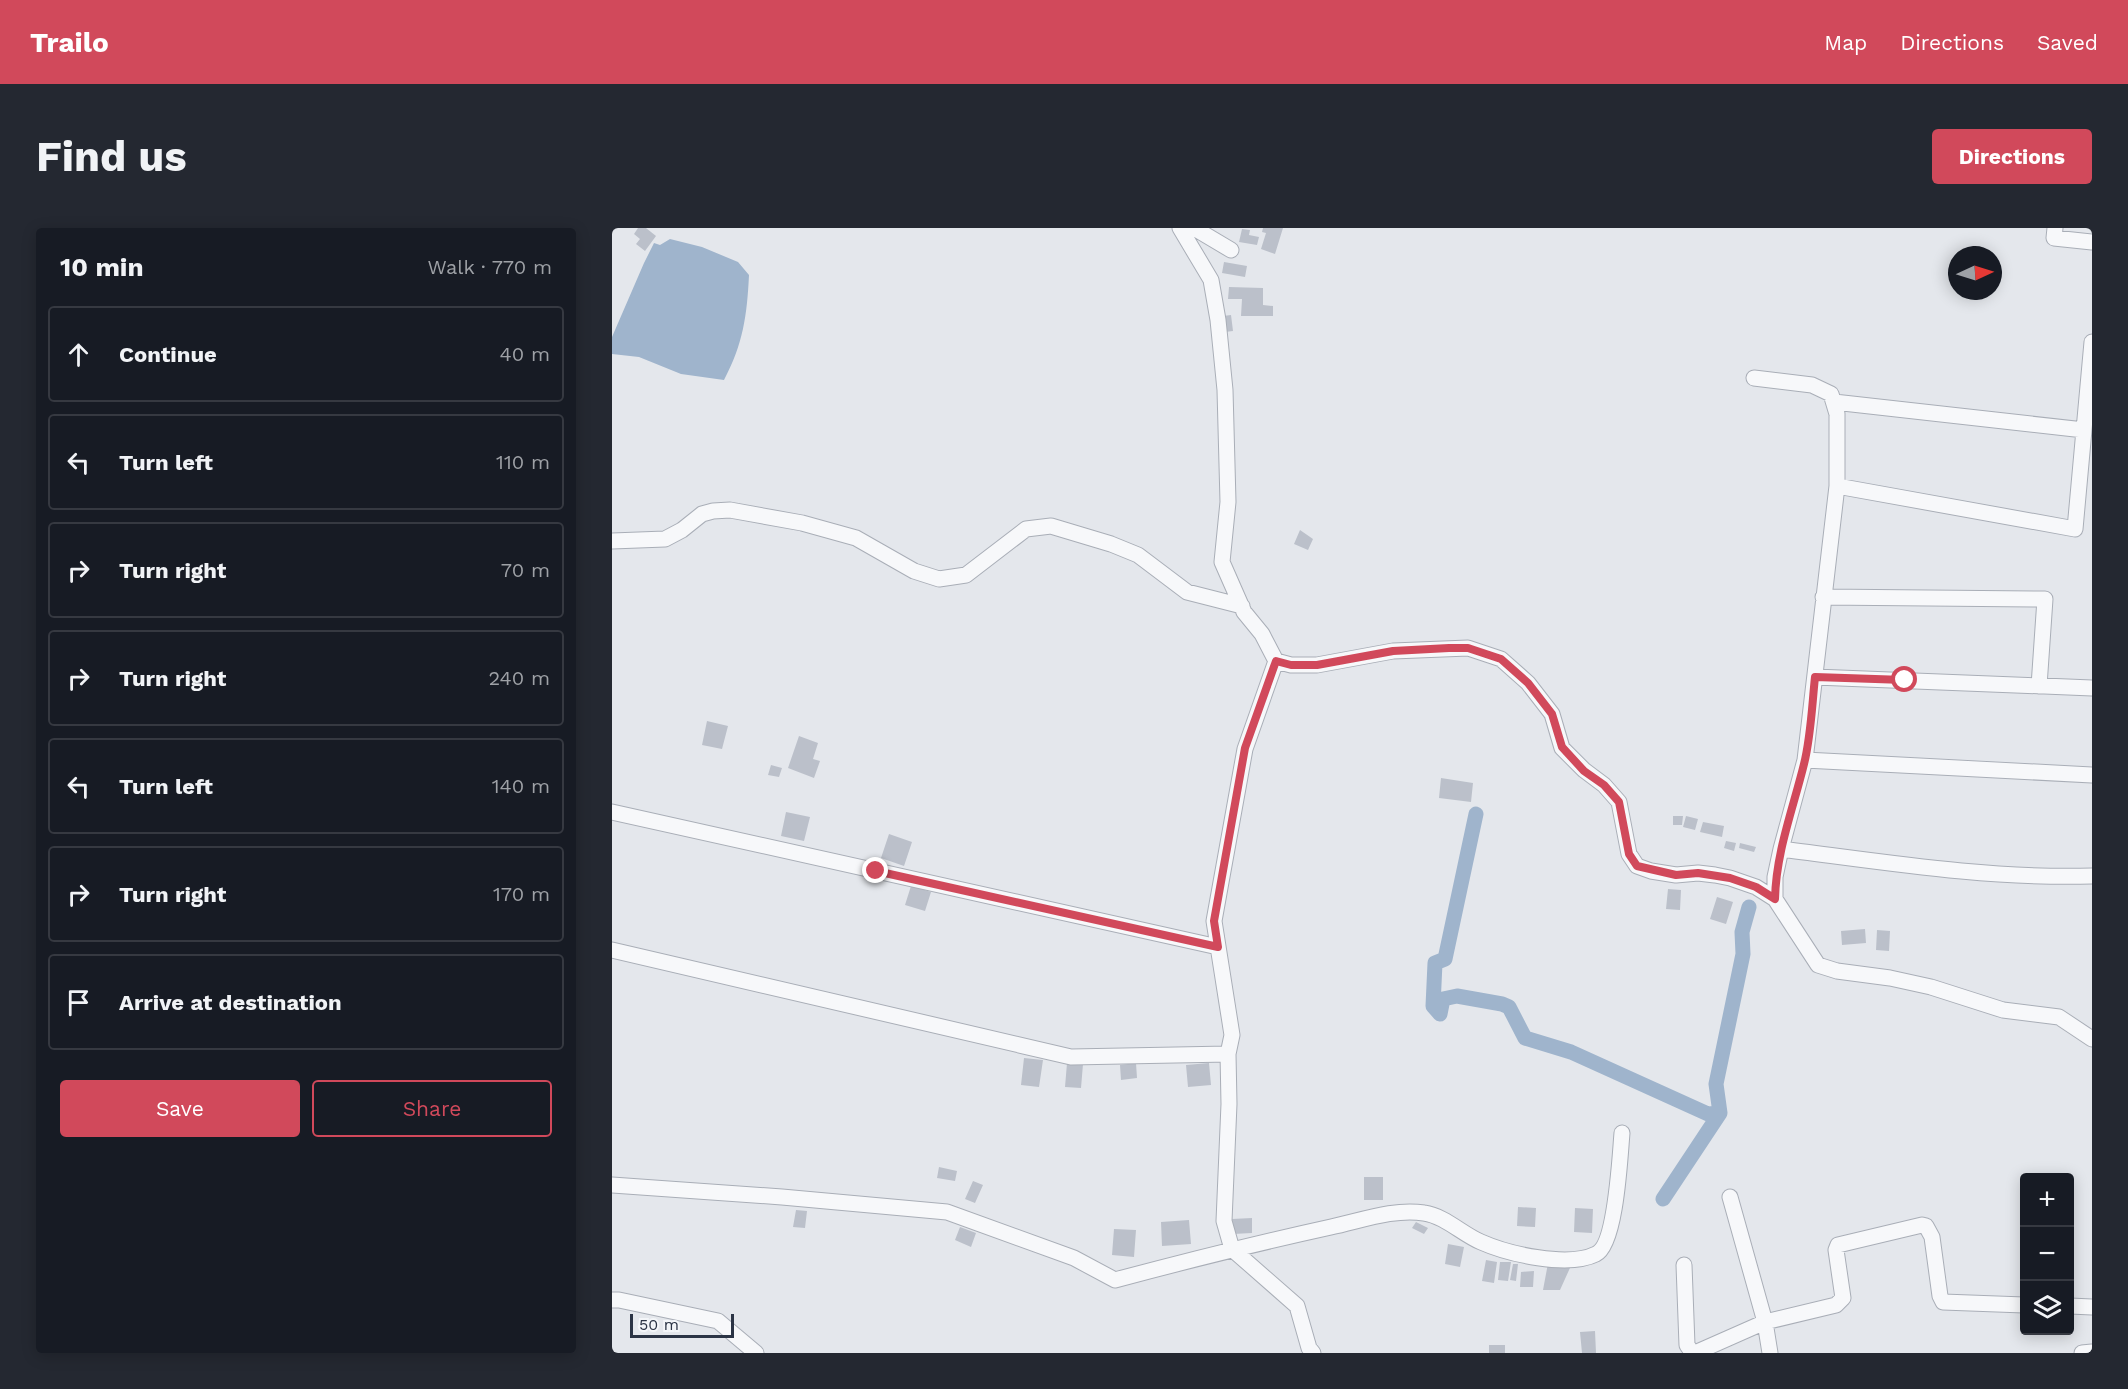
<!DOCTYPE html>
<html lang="en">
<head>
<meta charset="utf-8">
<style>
	body { margin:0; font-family:"Work Sans",sans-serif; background:#242831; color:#f1f3f6 }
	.controls { position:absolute; right:18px; bottom:18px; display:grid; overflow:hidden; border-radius:6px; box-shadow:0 3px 15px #0003 }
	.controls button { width:54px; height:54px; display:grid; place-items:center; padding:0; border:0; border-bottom:2px solid #363941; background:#171b24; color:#f1f3f6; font:30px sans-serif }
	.compass { position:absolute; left:1336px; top:18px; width:54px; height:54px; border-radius:50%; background:#171b24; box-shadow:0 3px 15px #0003; rotate:86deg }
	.scale { position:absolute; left:18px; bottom:15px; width:104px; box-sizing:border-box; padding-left:6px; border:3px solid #2b3445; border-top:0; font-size:16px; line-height:21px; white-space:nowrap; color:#2b3445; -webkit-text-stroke:4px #f4f6f9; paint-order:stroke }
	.stop { position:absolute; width:18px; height:18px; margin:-14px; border:4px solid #d1495b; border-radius:50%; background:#fff }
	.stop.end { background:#d1495b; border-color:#fff; box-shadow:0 2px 6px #0008 }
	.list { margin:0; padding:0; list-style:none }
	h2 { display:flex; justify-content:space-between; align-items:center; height:78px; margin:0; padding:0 24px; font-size:26px }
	h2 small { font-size:20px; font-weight:400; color:#9ea1a6 }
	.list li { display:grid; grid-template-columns:39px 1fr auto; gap:18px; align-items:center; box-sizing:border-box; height:96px; margin:0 12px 12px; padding:0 12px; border:2px solid #363941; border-radius:6px }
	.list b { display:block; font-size:22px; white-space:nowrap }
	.list em { font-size:20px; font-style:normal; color:#9ea1a6 }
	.actions { display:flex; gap:12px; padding:18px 24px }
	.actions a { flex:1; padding:14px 0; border:2px solid #d1495b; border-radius:6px; text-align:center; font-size:21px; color:#d1495b }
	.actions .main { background:#d1495b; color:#fff }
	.icon { flex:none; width:33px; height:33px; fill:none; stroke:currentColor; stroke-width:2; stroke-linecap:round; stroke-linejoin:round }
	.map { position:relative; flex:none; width:1480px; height:1125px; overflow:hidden; border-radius:6px }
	header { display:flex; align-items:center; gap:36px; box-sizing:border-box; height:84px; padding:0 30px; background:#d1495b; color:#fff }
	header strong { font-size:28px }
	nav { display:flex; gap:33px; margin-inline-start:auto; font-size:21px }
	.intro { display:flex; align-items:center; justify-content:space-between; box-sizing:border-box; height:144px; padding:0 36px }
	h1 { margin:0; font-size:42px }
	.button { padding:15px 27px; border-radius:6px; background:#d1495b; color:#fff; font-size:21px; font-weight:700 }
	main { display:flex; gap:36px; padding:0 36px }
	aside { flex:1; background:#171b24; border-radius:6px; box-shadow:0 3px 15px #0003 }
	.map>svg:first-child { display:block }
	.water { fill:#9fb4cc }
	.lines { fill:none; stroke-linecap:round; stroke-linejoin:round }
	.canal { stroke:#9fb4cc; stroke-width:15 }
	.building { fill:#bbc0ca }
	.minor-casing { stroke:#a9aeb7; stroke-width:17 }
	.minor { stroke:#f7f8fa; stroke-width:15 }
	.route { stroke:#d1495b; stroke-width:8 }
</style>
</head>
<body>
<header>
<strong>Trailo</strong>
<nav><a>Map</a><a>Directions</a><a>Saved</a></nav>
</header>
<div class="intro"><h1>Find us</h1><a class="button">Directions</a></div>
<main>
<aside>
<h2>10 min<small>Walk · 770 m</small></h2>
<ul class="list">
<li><svg class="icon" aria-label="ahead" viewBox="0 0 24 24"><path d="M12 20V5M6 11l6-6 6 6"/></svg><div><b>Continue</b></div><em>40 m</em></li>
<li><svg class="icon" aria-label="left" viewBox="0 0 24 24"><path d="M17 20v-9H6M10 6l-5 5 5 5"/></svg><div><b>Turn left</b></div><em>110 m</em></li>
<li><svg class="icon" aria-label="right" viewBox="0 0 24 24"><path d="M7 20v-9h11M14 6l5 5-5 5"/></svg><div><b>Turn right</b></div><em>70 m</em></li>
<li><svg class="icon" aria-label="right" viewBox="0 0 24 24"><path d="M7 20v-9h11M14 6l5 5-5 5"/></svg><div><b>Turn right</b></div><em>240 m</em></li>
<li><svg class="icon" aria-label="left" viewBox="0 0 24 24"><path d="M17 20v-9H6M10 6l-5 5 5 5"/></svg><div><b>Turn left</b></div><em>140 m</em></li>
<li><svg class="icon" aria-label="right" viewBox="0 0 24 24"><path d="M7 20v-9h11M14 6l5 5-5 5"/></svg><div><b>Turn right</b></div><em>170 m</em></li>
<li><svg class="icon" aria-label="arrive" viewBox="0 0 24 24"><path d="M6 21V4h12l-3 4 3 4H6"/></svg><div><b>Arrive at destination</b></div></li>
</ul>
<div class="actions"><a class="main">Save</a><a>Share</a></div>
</aside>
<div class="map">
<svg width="1480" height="1125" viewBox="0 0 1480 1125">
	<rect width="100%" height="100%" fill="#e4e7ec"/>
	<path class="water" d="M58 11 90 19 126 34 137 47C135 88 131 116 112 152L69 146 27 129 0 126V109L32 35 42 15 48 17Z"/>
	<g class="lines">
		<path class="canal" d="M864 586 833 731 823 735 821 778 828 786 831 771 845 768 890 776 897 779 913 810 959 824 1096 886 1108 885
			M1051 971 1108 885 1104 856 1131 726 1130 704 1137 679"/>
	</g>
	<path class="building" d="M26 0H34L44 8 33 23 24 16 28 11 22 6Z
		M651 0H671L663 26 649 21 654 5 650 4Z
		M630 1 638 2 637 7 647 9 645 17 627 14Z
		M612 34 635 38 633 49 610 45Z
		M617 59 651 60V77L661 78V88H629L630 71H616Z
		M619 87 621 103 613 104 611 88Z
		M688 302 701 311 696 322 682 316Z
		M95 493 116 498 110 521 90 517Z
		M187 508 206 515 201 531 208 533 202 550 176 540Z
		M159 537 170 540 167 549 156 547Z
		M829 550 861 555 859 574 827 570Z
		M174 584 198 589 192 613 169 608Z
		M1061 588H1071L1070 597H1061Z
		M1074 588 1086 591 1083 602 1071 599Z
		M1091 594 1112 598 1110 609 1088 604Z
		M277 606 300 614 292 638 269 630Z
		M1114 613 1124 615 1122 623 1112 620Z
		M1128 615 1144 619 1142 624 1127 620Z
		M299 658 319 664 313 683 293 677Z
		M1056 661 1069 662 1068 682 1054 681Z
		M1105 669 1121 674 1114 696 1098 691Z
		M1253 701 1254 715 1230 717 1229 703Z
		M1265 702 1278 703 1277 723 1264 722Z
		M412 830 431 832 427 859 409 857Z
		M455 835 471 836 469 860 453 859Z
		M524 835 525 850 509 852 508 837Z
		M597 835 599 857 576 859 574 837Z
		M327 939 345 943 343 953 325 950Z
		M752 949H771V972H752Z
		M361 953 371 957 363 975 353 971Z
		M906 979 924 980 923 999 905 998Z
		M963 980 981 981 980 1005 962 1004Z
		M184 982 195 983 193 1000 181 999Z
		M640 990V1005L621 1006 620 991Z
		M577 992 579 1016 550 1018 549 994Z
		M804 994 816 1000 812 1006 800 1000Z
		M348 999 364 1005 359 1019 343 1012Z
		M502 1001 524 1002 522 1029 500 1027Z
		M836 1016 852 1019 848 1039 833 1036Z
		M937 1030 962 1031 948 1062H931Z
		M874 1032 885 1034 882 1055 870 1053Z
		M888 1034H899L896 1053 886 1052Z
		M901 1036H906L904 1053 898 1052Z
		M922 1043 921 1059H908L909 1044Z
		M983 1103 984 1125H970L968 1104Z
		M877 1117H893V1125H877Z"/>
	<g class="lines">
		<g class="minor-casing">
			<path id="minor" d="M568 0 599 52 606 92 613 162 616 274 610 334 632 384 650 406 664 433 633 521 602 693 620 807 616 826 617 876 612 993 620 1021 685 1078 697 1120 701 1125
				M582 0 619 22
				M1443 0 1442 10 1480 14
				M1142 150 1200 157 1219 166 1225 186V258L1193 532 1169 621 1163 649V671
				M1222 174 1472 202
				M1225 258 1463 301 1480 114
				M0 313 53 311 70 302 90 286 101 283 118 282 190 295 244 310 302 343 327 351 354 347 414 301 439 298 499 316 526 327 575 364 630 378
				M1211 369 1433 371 1427 458
				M664 433 679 437H705L781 423 856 420 889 431 916 455 940 486 950 520 972 542 992 557 1007 574 1017 626 1025 638 1039 643 1064 647 1086 645 1103 647 1118 650 1144 659 1163 671 1206 737 1225 743 1278 750 1319 759 1391 782 1447 789 1480 811
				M1203 449 1480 460
				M1193 532 1480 547
				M0 584 606 719
				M1169 621C1272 634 1376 651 1480 648
				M0 722 459 829 616 826
				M0 957 170 969 335 984 462 1030 503 1052C574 1033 646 1015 719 999 748 993 782 980 812 985 833 988 850 1006 869 1014 896 1026 956 1040 984 1026 1004 1017 1008 927 1010 905
				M1118 969 1153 1094 1158 1125
				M1072 1037 1075 1117 1079 1123 1085 1124 1153 1094 1224 1077 1231 1070 1224 1022 1226 1017 1310 997 1314 998 1320 1009 1328 1068 1331 1074 1412 1077
				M0 1072H7L106 1093 144 1125
				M1458 1078 1480 1079
				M1470 1125 1480 1124"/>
		</g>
		<use href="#minor" class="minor"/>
	</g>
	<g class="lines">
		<path class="route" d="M264 643 606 719 602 693 633 520 664 433 679 437H705L781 423 837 420H856L889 431 916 455 940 486 950 519 972 543 992 557 1007 574 1017 626 1025 638 1064 647 1086 645 1118 650 1144 659 1163 671C1164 624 1181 581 1192 536 1199 508 1200 477 1203 449L1293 452"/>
	</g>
</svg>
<div class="controls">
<button>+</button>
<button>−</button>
<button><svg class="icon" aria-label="layers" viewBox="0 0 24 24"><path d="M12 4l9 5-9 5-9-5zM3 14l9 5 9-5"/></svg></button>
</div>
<svg class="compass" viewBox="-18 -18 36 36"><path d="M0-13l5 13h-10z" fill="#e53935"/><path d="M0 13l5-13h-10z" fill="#9ea1a6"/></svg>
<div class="scale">50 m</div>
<div class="stop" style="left:1293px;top:452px"></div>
<div class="stop end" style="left:264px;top:643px"></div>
</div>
</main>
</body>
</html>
